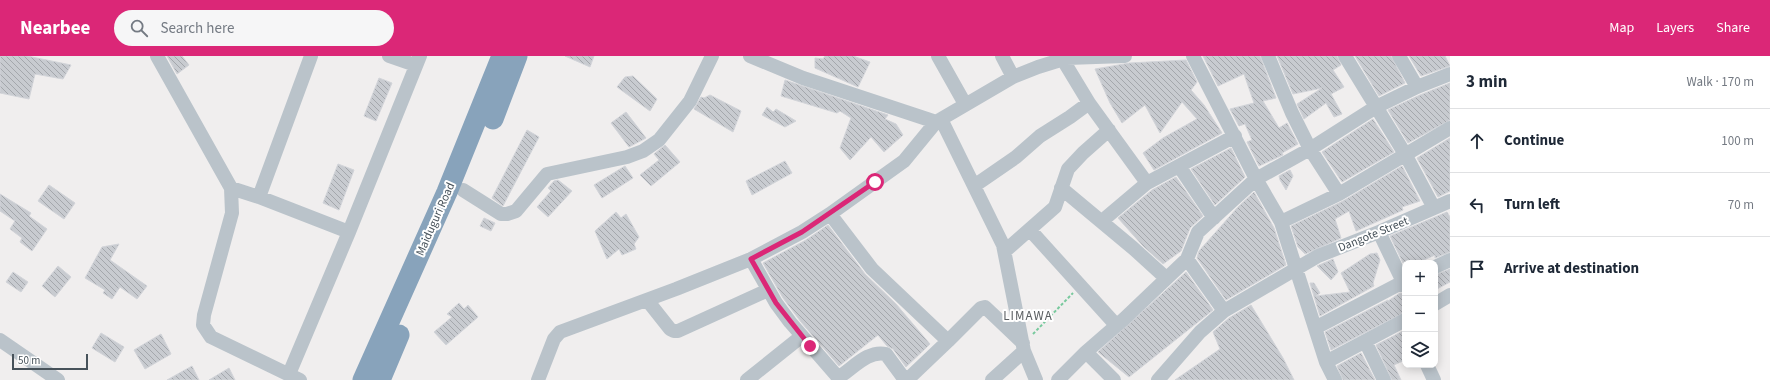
<!DOCTYPE html>
<html lang="en">
<head>
<meta charset="utf-8">
<style>
	body { margin:0; font-family:"Source Sans 3",sans-serif; background:#f6f6f7; color:#1f2937 }
	.controls { position:absolute; right:12px; bottom:12px; display:grid; overflow:hidden; border-radius:8px; box-shadow:0 2px 10px #0003 }
	.controls button { width:36px; height:36px; display:grid; place-items:center; padding:0; border:0; border-bottom:1px solid #e0e1e3; background:#fff; color:#1f2937; font:20px sans-serif }
	.scale { position:absolute; left:12px; bottom:10px; width:76px; box-sizing:border-box; padding-left:4px; border:2px solid #47525a; border-top:0; font-size:11px; line-height:14px; white-space:nowrap; color:#47525a; -webkit-text-stroke:3px #fff; paint-order:stroke }
	.stop { position:absolute; width:12px; height:12px; margin:-9px; border:3px solid #db2777; border-radius:50%; background:#fff }
	.stop.end { background:#db2777; border-color:#fff; box-shadow:0 1px 4px #0008 }
	.list { margin:0; padding:0; list-style:none }
	h2 { display:flex; justify-content:space-between; align-items:center; height:52px; margin:0; padding:0 16px; font-size:17px }
	h2 small { font-size:13px; font-weight:400; color:#747a83 }
	.list li { display:grid; grid-template-columns:26px 1fr auto; gap:12px; align-items:center; box-sizing:border-box; height:64px; padding:0 16px; border-top:1px solid #e0e1e3 }
	.list b { display:block; font-size:15px; white-space:nowrap }
	.list em { font-size:13px; font-style:normal; color:#747a83 }
	.icon { flex:none; width:22px; height:22px; fill:none; stroke:currentColor; stroke-width:2; stroke-linecap:round; stroke-linejoin:round }
	.map { position:relative; flex:none; width:1450px; height:324px; overflow:hidden }
	header { display:flex; align-items:center; gap:24px; box-sizing:border-box; height:56px; padding:0 20px; background:#db2777; color:#fff }
	header strong { font-size:19px }
	nav { display:flex; gap:22px; margin-inline-start:auto; font-size:14px }
	.search { width:280px; height:36px; background:#f6f6f7; display:flex; align-items:center; gap:10px; box-sizing:border-box; padding:0 14px; border-radius:22px; color:#747a83; font-size:15px }
	main { display:flex }
	aside { flex:1; background:#fff }
	.map>svg:first-child { display:block }
	.building { fill:url(#building-back-hatch); stroke:#d2d4d9 }
	.lines { fill:none; stroke-linecap:round; stroke-linejoin:round }
	.path { stroke:#78c99d; stroke-width:2; stroke-dasharray:3 2; stroke-linecap:butt }
	.minor { stroke:#bac3ca; stroke-width:14 }
	.highway { stroke:#88a3bb; stroke-width:21 }
	.route { stroke:#db2777; stroke-width:5 }
	.labels { text-anchor:middle; stroke-width:4; stroke-linejoin:round; paint-order:stroke }
	.street-label { font-size:12px; fill:#47525a; stroke:#fff }
	.neighbourhood-label { font-size:13px; letter-spacing:1px; fill:#5b5f62; stroke:#fff }
</style>
</head>
<body>
<header>
<strong>Nearbee</strong>
<div class="search"><svg class="icon" aria-label="search" viewBox="0 0 24 24"><circle cx="10" cy="10" r="6"/><path d="M15 15l6 6"/></svg>Search here</div>
<nav><a>Map</a><a>Layers</a><a>Share</a></nav>
</header>
<main>
<div class="map">
<svg width="1450" height="324" viewBox="0 0 1450 324">
	<defs>
		<pattern id="building-back-hatch" width="6" height="6" patternUnits="userSpaceOnUse"><rect width="6" height="6" fill="#c8cbd0"/><path d="M-1 5l2 2M0 0l6 6M5-1l2 2" fill="none" stroke="#a4a7ac"/></pattern>
	</defs>
	<rect width="100%" height="100%" fill="#f0eeee"/>
	<path class="building" d="M0 0H27L71 9 63 23 35 18 29 43 0 37Z
		M167 0H182L189 9 177 18Z
		M565 0H594L590 11Z
		M825 0H853L870 6 858 31 815 12V2L823 3Z
		M1203 0H1260L1276 42 1263 45 1279 72 1287 67 1298 88 1282 97 1283 99 1259 110 1247 86 1252 84 1245 68 1239 70 1230 53 1254 47 1244 18 1218 30Z
		M1277 0H1337L1341 9 1333 14 1344 31 1331 38 1342 58 1334 61 1326 47 1304 63 1297 48 1322 32 1293 38Z
		M1355 0H1391L1405 27 1379 40Z
		M1409 0H1445L1450 10 1421 20Z
		M1186 4 1197 26 1191 34 1204 49 1222 77 1154 114 1143 97 1163 82 1197 63 1182 46 1160 77 1145 49 1122 67 1110 47 1095 13 1130 7Z
		M633 20 657 43 650 55 617 31 625 21Z
		M379 22 392 27 376 65 364 60Z
		M785 24 888 59 885 63 896 68 903 79 884 96 871 81 850 104 840 92 851 62 840 55 837 57 781 40Z
		M1450 27V64L1408 87 1388 54 1420 39Z
		M710 39 741 55 733 76 694 53 701 41 704 42Z
		M767 51 773 56 776 53 796 65 785 71 762 59Z
		M626 56 646 82 629 91 611 67Z
		M1373 63 1394 96 1342 126 1322 96Z
		M527 74 539 81 503 150 492 142Z
		M1450 82V135L1438 141 1417 102Z
		M665 89 680 106 651 130 640 119 659 104 654 98Z
		M1231 92 1245 121 1215 149 1191 113Z
		M785 105 792 117 752 139 746 125Z
		M338 108 354 114 339 154 323 147Z
		M625 110 633 122 602 142 594 129Z
		M1402 110 1420 145 1402 151 1403 154 1356 175 1349 155 1335 163 1341 182 1305 198 1298 191 1291 170 1343 145Z
		M1290 114 1293 120 1286 134 1280 124 1279 120Z
		M1176 121 1203 160 1190 172 1181 195 1163 208 1143 190 1118 162 1152 134Z
		M558 124 572 135 548 161 537 151 551 135 548 132 554 125Z
		M49 129 75 147 64 163 38 145Z
		M1254 136 1274 172 1286 209 1226 244 1197 202 1199 195 1238 151Z
		M0 138 31 157 29 160 47 173 32 195 20 186 22 182 10 173 15 165 0 155Z
		M616 156 621 162 626 158 639 181 634 188 636 193 622 199 619 193 607 203 595 175Z
		M1447 156 1450 161V196L1435 202V199L1417 207H1403L1390 180Z
		M484 162 495 167 491 175 480 170Z
		M828 169 865 218 896 248 930 288 906 311 893 293 887 290 878 279 839 310 801 266 783 242 763 207 806 184Z
		M119 188 110 204 147 230 137 243 120 231 112 243 103 237 105 234 85 222 102 191Z
		M1377 197 1380 204 1373 227 1374 230 1320 260 1310 227H1314L1320 237 1316 240 1350 236 1341 217 1370 198Z
		M1333 203 1338 216 1331 224 1317 210Z
		M58 210 71 221 55 241 42 230Z
		M1450 213V226L1435 234V219Z
		M13 216 28 226 21 236 6 226Z
		M1186 216 1213 254 1129 321 1098 296Z
		M1400 237 1405 238V256L1331 294 1325 276 1388 244V245Z
		M459 247 464 253 468 249 478 261 446 289 434 276 452 261 447 258Z
		M1251 249 1283 302 1294 324H1175L1220 293 1213 276 1229 262Z
		M1405 274V304L1394 309 1401 324H1392L1376 289Z
		M101 277 124 291 115 306 92 292Z
		M161 278 171 298 145 313 134 294Z
		M1361 297 1375 324H1343L1337 310Z
		M192 310 199 324H167Z
		M229 312 235 324H209Z"/>
	<g class="lines">
		<path class="path" d="M1033 278 1073 237"/>
		<path class="minor" d="M157 0 231 132 232 157 204 259 203 269 211 281 300 324
			M389 0 415 9
			M750 0 803 22 936 66
			M938 0 965 48
			M1002 0 1013 21
			M1193 0 1256 123 1281 166 1326 306 1335 324
			M1268 0 1292 57 1310 93 1339 138 1281 166
			M1345 0 1405 98 1434 152
			M1399 0 1417 31
			M1063 4 1089 47 1147 127
			M941 63 1003 189 1024 295 1036 324
			M1179 110 1214 162
			M974 130 1016 101 1040 80 1070 61 1089 47
			M231 132 259 141 349 176
			M1061 132 1133 192 1166 222
			M463 134 501 158H507L516 155 547 118 627 101 643 95 659 84 690 45 712 0
			M1339 138 1450 72
			M259 141 311 0
			M830 158 872 213 948 285 907 324
			M1102 165 1147 127 1235 80
			M1030 174 1116 269
			M1379 176 1405 230
			M1005 195 1055 151 1068 113 1083 97 1109 74
			M751 203 776 247 790 266 836 319H842C855 310 869 294 886 298L905 324
			M1187 203 1198 176 1256 123 1310 93 1376 51 1417 31 1450 18
			M1435 211 1450 204
			M647 244 670 273 674 275H678L768 234
			M1435 248 1450 239
			M1315 272 1405 225
			M0 284 58 324
			M948 285 981 252 985 251 1023 287
			M1365 285 1384 324
			M1086 296 1114 324
			M1326 306 1405 264
			M1427 309 1434 324
			M289 318 349 176 420 0
			M538 324 554 283 560 276 676 233 751 203 802 176 830 158 904 105 936 66 1013 21 1038 11 1067 2 1125 0
			M747 324 802 280
			M992 324 1024 295
			M1058 324 1086 296 1124 263 1187 203 1224 255
			M1158 324 1200 276 1224 255 1318 200 1379 176 1450 145"/>
		<path class="highway" d="M493 63 517 0
			M363 324 447 136 502 0
			M380 324 399 279"/>
	</g>
	<g class="lines">
		<path class="route" d="M810 290 776 247 751 203 802 176 875 126"/>
	</g>
	<g class="labels">
		<g class="street-label">
			<text transform="translate(435 163) rotate(-66)" y="4">Maiduguri Road</text>
			<text transform="translate(1373 178) rotate(-22)" y="4">Dangote Street</text>
		</g>
		<g class="neighbourhood-label">
			<text x="1028" y="264">LIMAWA</text>
		</g>
	</g>
</svg>
<div class="controls">
<button>+</button>
<button>−</button>
<button><svg class="icon" aria-label="layers" viewBox="0 0 24 24"><path d="M12 4l9 5-9 5-9-5zM3 14l9 5 9-5"/></svg></button>
</div>
<div class="scale">50 m</div>
<div class="stop" style="left:875px;top:126px"></div>
<div class="stop end" style="left:810px;top:290px"></div>
</div>
<aside>
<h2>3 min<small>Walk · 170 m</small></h2>
<ul class="list">
<li><svg class="icon" aria-label="ahead" viewBox="0 0 24 24"><path d="M12 20V5M6 11l6-6 6 6"/></svg><div><b>Continue</b></div><em>100 m</em></li>
<li><svg class="icon" aria-label="left" viewBox="0 0 24 24"><path d="M17 20v-9H6M10 6l-5 5 5 5"/></svg><div><b>Turn left</b></div><em>70 m</em></li>
<li><svg class="icon" aria-label="arrive" viewBox="0 0 24 24"><path d="M6 21V4h12l-3 4 3 4H6"/></svg><div><b>Arrive at destination</b></div></li>
</ul>
</aside>
</main>
</body>
</html>
